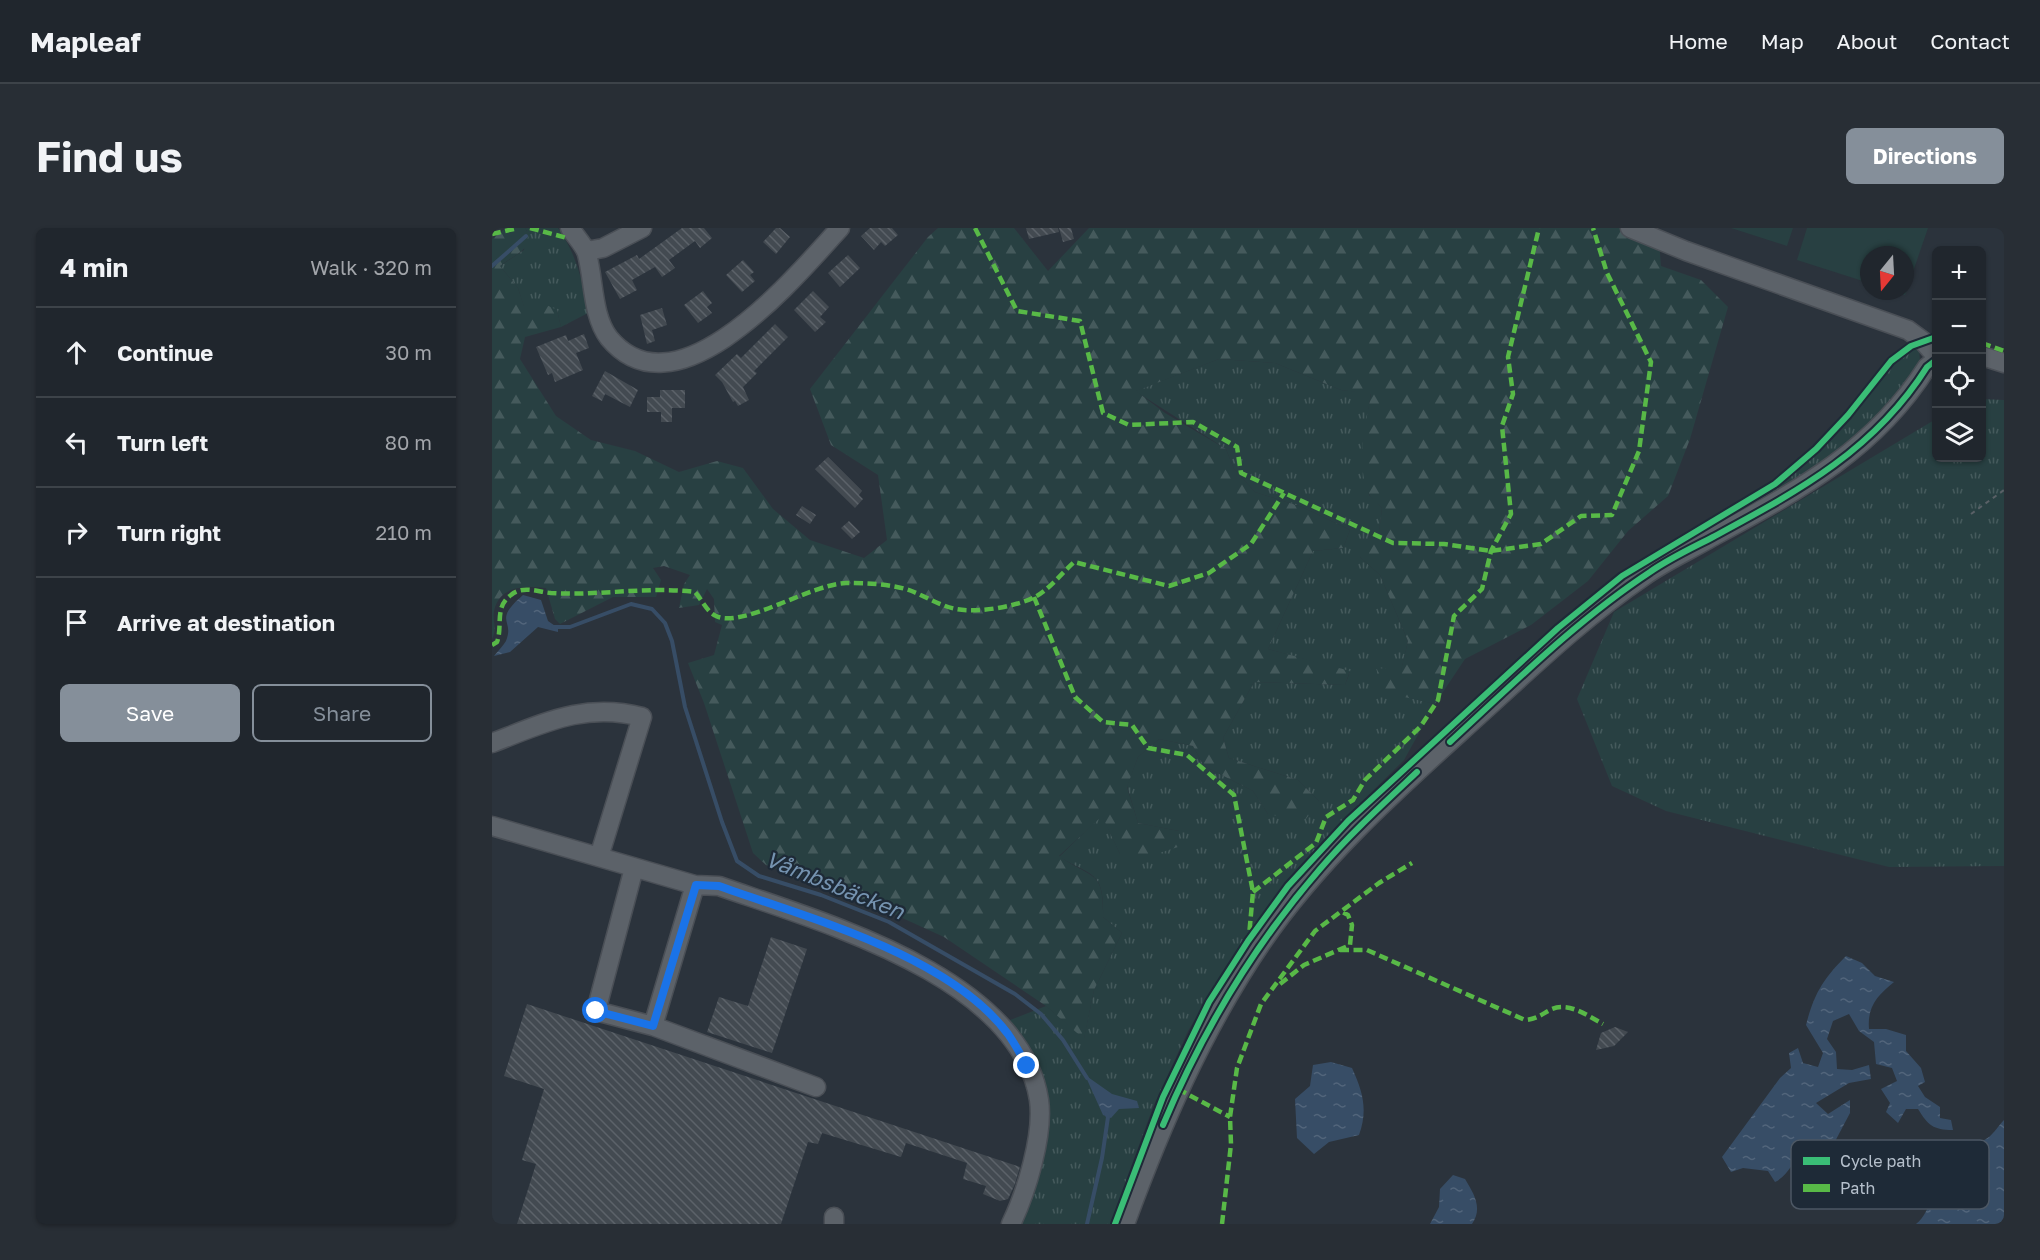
<!DOCTYPE html>
<html lang="en">
<head>
<meta charset="utf-8">
<style>
	body { margin:0; font-family:"Golos Text",sans-serif; background:#282e35; color:#f1f3f6 }
	.controls { position:absolute; right:18px; top:18px; display:grid; overflow:hidden; border-radius:9px; box-shadow:0 2px 4px #0004 }
	.controls button { width:54px; height:54px; display:grid; place-items:center; padding:0; border:0; border-bottom:2px solid #3d4349; background:#20262d; color:#f1f3f6; font:30px sans-serif }
	.compass { position:absolute; left:1368px; top:18px; width:54px; height:54px; border-radius:50%; background:#20262d; box-shadow:0 2px 4px #0004; rotate:198deg }
	.stop { position:absolute; width:18px; height:18px; margin:-14px; border:4px solid #1a73e8; border-radius:50%; background:#fff }
	.stop.end { background:#1a73e8; border-color:#fff; box-shadow:0 2px 6px #0008 }
	.list { margin:0; padding:0; list-style:none }
	h2 { display:flex; justify-content:space-between; align-items:center; height:78px; margin:0; padding:0 24px; font-size:26px }
	h2 small { font-size:20px; font-weight:400; color:#a2a5aa }
	.list li { display:grid; grid-template-columns:39px 1fr auto; gap:18px; align-items:center; box-sizing:border-box; height:90px; padding:0 24px; border-top:2px solid #3d4349 }
	.list b { display:block; font-size:22px; white-space:nowrap }
	.list em { font-size:20px; font-style:normal; color:#a2a5aa }
	.actions { display:flex; gap:12px; padding:18px 24px }
	.actions a { flex:1; padding:14px 0; border:2px solid #858f9a; border-radius:9px; text-align:center; font-size:21px; color:#858f9a }
	.actions .main { background:#858f9a; color:#fff }
	.icon { flex:none; width:33px; height:33px; fill:none; stroke:currentColor; stroke-width:2; stroke-linecap:round; stroke-linejoin:round }
	.map { position:relative; flex:none; width:1512px; height:996px; overflow:hidden; border-radius:9px }
	header { display:flex; align-items:center; gap:36px; box-sizing:border-box; height:84px; padding:0 30px; background:#20262d; border-bottom:2px solid #3d4349 }
	header strong { font-size:28px }
	nav { display:flex; gap:33px; margin-inline-start:auto; font-size:21px }
	.intro { display:flex; align-items:center; justify-content:space-between; box-sizing:border-box; height:144px; padding:0 36px }
	h1 { margin:0; font-size:42px }
	.button { padding:15px 27px; border-radius:9px; background:#858f9a; color:#fff; font-size:21px; font-weight:700 }
	main { display:flex; gap:36px; padding:0 36px }
	aside { flex:1; background:#20262d; border-radius:9px; box-shadow:0 2px 4px #0004 }
	.map>svg:first-child { display:block }
	.grass { fill:url(#grass-tufts) }
	.forest { fill:url(#forest-firs) }
	.pitch { fill:#284042 }
	.water { fill:url(#water-ripples) }
	.lines { fill:none; stroke-linecap:round; stroke-linejoin:round }
	.stream { stroke:#374d66; stroke-width:4 }
	.building { fill:url(#building-back-hatch) }
	.minor-casing { stroke:#4a4f56; stroke-width:21 }
	.path { stroke:#596066; stroke-width:2; stroke-dasharray:4.5 4.5; stroke-linecap:butt }
	.minor { stroke:#5c6269; stroke-width:18 }
	.quiet { stroke:#58b947; stroke-width:4.5; stroke-dasharray:9 4.5; stroke-linecap:butt }
	.cycleway-casing { stroke:#1e2a37; stroke-width:10 }
	.cycleway { stroke:#3abd76; stroke-width:6 }
	.route { stroke:#1a73e8; stroke-width:8 }
	.labels { text-anchor:middle; stroke-width:4.5; stroke-linejoin:round; paint-order:stroke }
	.water-label { font-size:22px; font-style:italic; fill:#7593b0; stroke:#1e2a37 }
	.key { fill:#1e2a37; stroke:#4c5764; stroke-width:1.5 }
	.key-label { font-size:16px; fill:#b6c0cc }
</style>
</head>
<body>
<header>
<strong>Mapleaf</strong>
<nav><a>Home</a><a>Map</a><a>About</a><a>Contact</a></nav>
</header>
<div class="intro"><h1>Find us</h1><a class="button">Directions</a></div>
<main>
<aside>
<h2>4 min<small>Walk · 320 m</small></h2>
<ul class="list">
<li><svg class="icon" aria-label="ahead" viewBox="0 0 24 24"><path d="M12 20V5M6 11l6-6 6 6"/></svg><div><b>Continue</b></div><em>30 m</em></li>
<li><svg class="icon" aria-label="left" viewBox="0 0 24 24"><path d="M17 20v-9H6M10 6l-5 5 5 5"/></svg><div><b>Turn left</b></div><em>80 m</em></li>
<li><svg class="icon" aria-label="right" viewBox="0 0 24 24"><path d="M7 20v-9h11M14 6l5 5-5 5"/></svg><div><b>Turn right</b></div><em>210 m</em></li>
<li><svg class="icon" aria-label="arrive" viewBox="0 0 24 24"><path d="M6 21V4h12l-3 4 3 4H6"/></svg><div><b>Arrive at destination</b></div></li>
</ul>
<div class="actions"><a class="main">Save</a><a>Share</a></div>
</aside>
<div class="map">
<svg width="1512" height="996" viewBox="0 0 1512 996">
	<defs>
		<pattern id="grass-tufts" width="24" height="20" patternUnits="userSpaceOnUse" patternTransform="scale(1.5)"><rect width="24" height="20" fill="#284042"/><path d="M3 7l-1-3M5 7V3M7 7l1-3M15 17l-1-3M17 17v-4M19 17l1-3" fill="none" stroke="#455a5c"/></pattern>
		<pattern id="forest-firs" width="22" height="20" patternUnits="userSpaceOnUse" patternTransform="scale(1.5)"><rect width="22" height="20" fill="#284042"/><path d="M5 1l3.5 6h-7zM16 11l3.5 6h-7z" fill="#455a5c"/></pattern>
		<pattern id="water-ripples" width="26" height="14" patternUnits="userSpaceOnUse" patternTransform="scale(1.5)"><rect width="26" height="14" fill="#374d66"/><path d="M2 4q2-2 4 0t4 0M15 11q2-2 4 0t4 0" fill="none" stroke="#52657b"/></pattern>
		<pattern id="building-back-hatch" width="6" height="6" patternUnits="userSpaceOnUse" patternTransform="scale(1.5)"><rect width="6" height="6" fill="#434a51"/><path d="M-1 5l2 2M0 0l6 6M5-1l2 2" fill="none" stroke="#5c6269"/></pattern>
	</defs>
	<rect width="100%" height="100%" fill="#2b333c"/>
	<path class="grass" d="M33 0H66C84 25 91 54 96 85L69 99 65 82 32 79 26 60 8 38 32 22 35 3Z
		M1427 118 1428 135 1424 144 1375 205 1314 250 1219 298C1262 273 1303 248 1339 212 1368 181 1388 137 1427 118Z
		M727 131 783 135 849 162 879 165 871 217 877 267 890 280 886 313 868 329 888 347 916 413 909 443 886 462 943 476 912 532 854 589 798 651 734 738 696 803 661 879 618 996H527L548 937 556 870 540 830 513 794 554 778 592 810 602 762 630 705 611 689C612 644 603 649 567 629L610 587 628 626 687 603 646 595 635 558 646 529 667 511 701 518 712 538 761 563 776 586 827 573 806 552 737 530 731 510 762 454 853 457 858 444 776 421 821 323 851 320 858 302 810 279 763 264 742 241 734 221 643 163Z
		M1490 171 1512 172V638L1397 639 1174 583 1120 558 1085 471 1122 384 1444 191V230H1490Z"/>
	<path class="forest" d="M14 0H33C46 20 21 27 8 38L26 60 32 78 46 73 65 82 69 99 33 109 28 131 64 188 99 212 143 223 187 244 225 233 251 240 281 281 318 312 372 330 395 312 386 247 339 217 318 161 436 9 446 0H522L556 43 597 0H1166L1169 38 1209 52 1236 79 1198 211 1176 268 1136 303 1096 353 1039 397 973 431 943 476 886 463 885 440 909 442 916 413 888 347 868 329 872 314 886 312 890 280C886 276 879 271 877 266 863 236 874 196 879 166L849 162 783 135 727 131 644 163 673 185 734 221 742 241 763 264 810 279 858 302 851 320 821 323 776 421 858 443 853 457 762 454 731 510 737 530 806 552 827 573 814 591H801L776 586 761 563 712 538 701 518 667 511 646 529 635 559 646 595 687 603 686 619 651 630 628 626 610 588 567 628C601 652 612 641 611 689L630 705 602 762 592 811 554 778 452 709 362 668 274 637 261 625 212 475 196 435 222 427 230 397 223 394 222 371 215 361 207 377 187 380 192 356 198 347 172 338 161 340 169 352 164 369H121L68 396 63 391 54 360C33 358 8 357 2 383 0 394 6 399 0 411V11Z"/>
	<path class="pitch" d="M1239 0H1301L1295 18Z
		M1315 0H1436L1413 67 1400 63H1413V27H1377V55L1305 32Z"/>
	<path class="water" d="M31 367 49 372 56 393 66 400V404L46 399 18 424 2 428C6 423 11 418 14 413 23 391 0 394 31 367Z
		M1354 728 1370 735 1383 748 1402 754C1386 767 1375 778 1377 801H1394L1414 807V823L1429 840 1433 854 1426 858 1433 869 1448 879V890L1459 892 1461 902C1441 902 1436 897 1426 881H1414L1406 895 1394 884 1398 875 1389 861 1405 853 1400 840 1384 836 1382 814 1367 803 1357 786 1341 793 1335 811 1344 824 1345 841 1360 842 1377 837 1379 851 1357 855 1324 875 1336 886 1358 872V885L1339 921 1327 923 1334 940 1329 953 1312 954 1315 938 1313 921C1301 932 1297 947 1283 954L1276 943 1251 940 1239 944 1230 929 1288 850 1299 840 1297 825 1306 820 1311 835 1326 839 1331 825 1314 797C1322 766 1331 751 1354 728Z
		M839 834 860 840C871 864 876 882 867 907L837 914 822 926 805 910 803 871 818 858 821 837Z
		M593 847 620 866 645 873 647 880 627 881 619 890 611 887Z
		M1512 892V996H1424C1441 983 1440 955 1452 938 1470 910 1478 923 1497 909 1502 905 1507 897 1512 892Z
		M961 947 973 951C982 966 991 980 980 996H938L947 979 948 961Z"/>
	<g class="lines">
		<path class="stream" d="M0 38 34 8
			M61 399H78L139 376 160 381 173 395 180 413 193 479 230 594 245 633 267 648 329 667 397 694 523 766 549 786 571 812 595 850
			M595 996 610 930 616 889 614 885"/>
	</g>
	<path class="building" d="M190 0H212L220 10 208 20 203 13 177 32 183 40 170 49 163 39 140 52 145 62 128 71 113 44 145 27 147 31Z
		M284 0H288L298 9 284 26 271 14Z
		M378 0H400L406 7 393 18 389 14 382 22 369 8Z
		M534 0H566L567 4 537 11Z
		M567 0H579L582 11 571 14Z
		M356 27 368 40 348 59 336 45Z
		M251 32 262 44 258 47 263 53 250 64 234 47Z
		M211 63 220 75 215 79 220 85 206 95 192 77Z
		M321 63 337 79 328 89 334 94 323 104 302 82Z
		M170 80 175 97 160 102 163 113 155 116 148 87Z
		M283 96 296 109 262 143 265 145 251 159 257 172 246 178 243 173 241 174 230 154 223 147 245 126 249 130Z
		M92 106 97 120 84 125 91 142 63 154 60 145 56 147 44 119 74 107 76 113Z
		M113 143 146 162 138 179 113 166 110 173 100 168Z
		M168 162H193V180H180V194H169V184H155V169H168Z
		M336 229 370 263 367 267 371 271 363 280 323 241Z
		M310 278 324 287 318 296 304 287Z
		M357 293 368 304 360 311 349 300Z
		M279 709 315 721 280 825 215 804 227 769 256 778Z
		M35 776 528 939 523 956 516 971 508 973 491 966 494 958 471 951 475 935 414 915 409 929 330 905 326 916 316 914 289 996H25L44 936 30 932 52 861 12 848Z
		M1123 799 1136 804 1122 818 1104 822 1109 805Z"/>
	<g class="lines">
		<g class="minor-casing">
			<path id="minor" d="M78 0C83 8 93 18 95 26 102 52 100 88 117 110 185 192 304 48 348 0
				M1138 0 1194 23 1416 102 1431 113 1444 128
				M95 23 111 20 150 0
				M1490 128 1512 135
				M0 515C52 495 93 474 150 489L107 629
				M0 598 203 657 227 658C326 693 528 748 547 872 552 907 534 965 519 996
				M142 640 104 783 161 798 203 657
				M161 798 324 859
				M342 996V989
				M633 996C669 898 710 802 770 714 829 628 909 558 986 488 1040 439 1092 389 1152 348 1173 333 1198 322 1220 309 1305 263 1382 223 1435 139L1444 132"/>
		</g>
		<path class="path" d="M1479 286 1512 262"/>
		<use href="#minor" class="minor"/>
		<path class="quiet" d="M38 0 75 10
			M483 0 525 83 588 93 611 185 637 197 701 194 745 219 749 245 901 315 952 316 999 323 1049 316 1089 288 1120 287 1147 223 1159 134 1115 45 1101 0
			M0 6 26 0
			M1490 115 1512 123
			M542 369 583 469 611 494 640 497 656 520 695 527 742 567 761 664 757 708
			M0 417 5 414C11 398 2 379 19 367 31 357 46 364 59 365 108 368 155 358 203 364 210 372 215 384 224 388 250 401 319 356 354 355 375 355 403 356 422 364 436 370 449 378 464 381 486 385 521 379 541 370 556 363 570 345 582 334L677 358 717 345 759 316 792 265
			M761 664 824 615 834 589 861 572 873 552 929 498 946 472 962 388 990 361 999 323 1019 286 1010 198 1021 166 1016 129 1047 0
			M848 722H875L1033 792C1045 791 1050 786 1060 781 1078 774 1096 788 1111 796
			M788 756 812 737 858 717 860 697 856 687 848 683
			M686 861 738 889
			M730 996 739 916 738 889 745 840 769 776 823 703 887 655 920 635"/>
		<g class="cycleway-casing">
			<path id="cycleway" d="M958 514C1022 455 1085 392 1158 344 1178 330 1200 320 1221 309 1306 263 1382 223 1435 139L1444 132
				M671 897C710 804 762 717 828 641 857 607 892 575 925 544
				M623 996 671 869 717 774 756 713 796 658 856 593 1066 400 1130 348 1283 256 1324 221 1356 187 1399 133 1419 118 1444 109"/>
		</g>
		<use href="#cycleway" class="cycleway"/>
	</g>
	<g class="lines">
		<path class="route" d="M104 783 161 798 204 657 227 658C316 690 457 727 516 806 523 816 529 827 535 838"/>
	</g>
	<g class="labels">
		<g class="water-label">
			<text transform="translate(343 657) rotate(22)" y="8">Våmbsbäcken</text>
		</g>
	</g>
	<rect x="1299" y="912" width="198" height="69" rx="9" class="key"/>
	<rect x="1311" y="929" width="27" height="8" fill="#3abd76"/>
	<rect x="1311" y="956" width="27" height="8" fill="#58b947"/>
	<g class="key-label">
		<text x="1348" y="939">Cycle path</text>
		<text x="1348" y="966">Path</text>
	</g>
</svg>
<div class="controls">
<button>+</button>
<button>−</button>
<button><svg class="icon" aria-label="locate" viewBox="0 0 24 24"><circle cx="12" cy="12" r="6"/><path d="M12 2v4M12 18v4M2 12h4M18 12h4"/></svg></button>
<button><svg class="icon" aria-label="layers" viewBox="0 0 24 24"><path d="M12 4l9 5-9 5-9-5zM3 14l9 5 9-5"/></svg></button>
</div>
<svg class="compass" viewBox="-18 -18 36 36"><path d="M0-13l5 13h-10z" fill="#e53935"/><path d="M0 13l5-13h-10z" fill="#a2a5aa"/></svg>
<div class="stop" style="left:104px;top:783px"></div>
<div class="stop end" style="left:535px;top:838px"></div>
</div>
</main>
</body>
</html>
